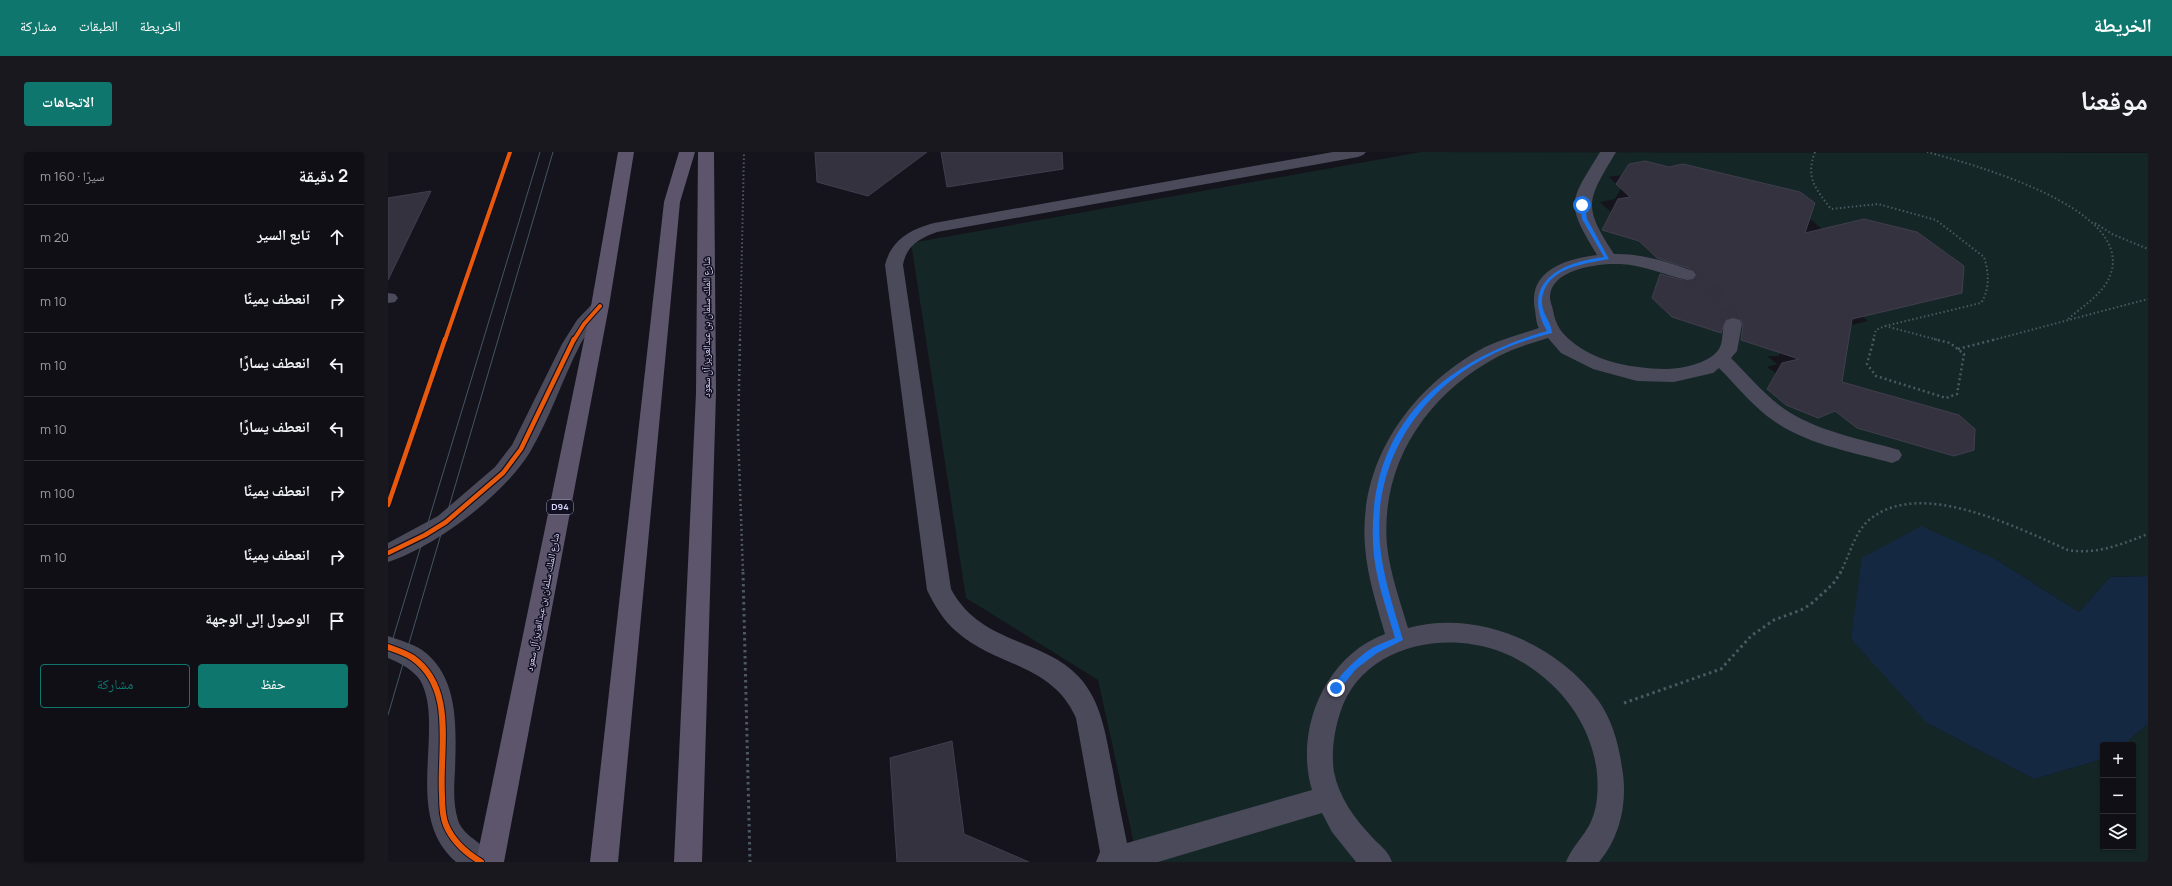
<!DOCTYPE html>
<html lang="ar">
<head>
<meta charset="utf-8">
<style>
	body { margin:0; font-family:Manrope,"Noto Naskh Arabic",sans-serif; background:#19181e; color:#f1f3f6; direction:rtl }
	.controls { position:absolute; right:12px; bottom:12px; display:grid; overflow:hidden; border-radius:4px; box-shadow:0 1px 3px #0004 }
	.controls button { width:36px; height:36px; display:grid; place-items:center; padding:0; border:0; border-bottom:1px solid #302f34; background:#100f15; color:#f1f3f6; font:20px sans-serif }
	.stop { position:absolute; width:12px; height:12px; margin:-9px; border:3px solid #1a73e8; border-radius:50%; background:#fff }
	.stop.end { background:#1a73e8; border-color:#fff; box-shadow:0 1px 4px #0008 }
	.list { margin:0; padding:0; list-style:none }
	h2 { display:flex; justify-content:space-between; align-items:center; height:52px; margin:0; padding:0 16px; font-size:17px }
	h2 small { font-size:13px; font-weight:400; color:#9c9ca0 }
	.list li { display:grid; grid-template-columns:26px 1fr auto; gap:12px; align-items:center; box-sizing:border-box; height:64px; padding:0 16px; border-top:1px solid #302f34 }
	.list b { display:block; font-size:15px; white-space:nowrap }
	.list em { font-size:13px; font-style:normal; color:#9c9ca0 }
	.actions { display:flex; gap:8px; padding:12px 16px }
	.actions a { flex:1; padding:9px 0; border:1px solid #0f766e; border-radius:4px; text-align:center; font-size:14px; color:#0f766e }
	.actions .main { background:#0f766e; color:#fff }
	.icon { flex:none; width:22px; height:22px; fill:none; stroke:currentColor; stroke-width:2; stroke-linecap:round; stroke-linejoin:round }
	.map { position:relative; flex:none; width:1760px; height:710px; overflow:hidden; direction:ltr; border-radius:4px }
	header { display:flex; align-items:center; gap:24px; box-sizing:border-box; height:56px; padding:0 20px; background:#0f766e; color:#fff }
	header strong { font-size:19px }
	nav { display:flex; gap:22px; margin-inline-start:auto; font-size:14px }
	.intro { display:flex; align-items:center; justify-content:space-between; box-sizing:border-box; height:96px; padding:0 24px }
	h1 { margin:0; font-size:28px }
	.button { padding:10px 18px; border-radius:4px; background:#0f766e; color:#fff; font-size:14px; font-weight:700 }
	main { display:flex; gap:24px; padding:0 24px }
	aside { flex:1; background:#100f15; border-radius:4px; box-shadow:0 1px 3px #0004 }
	.map>svg:first-child { display:block }
	.green { fill:#142626; fill-rule:evenodd }
	.water { fill:#152841 }
	.building { fill:#33323e; stroke:#413f4f }
	.lines { fill:none; stroke-linecap:round; stroke-linejoin:round }
	.minor-tunnel { stroke:#32313d; stroke-width:17; stroke-dasharray:17 8; stroke-linecap:butt }
	.path-far2 { stroke:#4c5963; stroke-width:2; stroke-dasharray:1.5 2.5; stroke-linecap:butt }
	.path-far1 { stroke:#4c5963; stroke-width:2.5; stroke-dasharray:2 3; stroke-linecap:butt }
	.path { stroke:#4c5963; stroke-width:3; stroke-dasharray:2.5 3.5; stroke-linecap:butt }
	.minor { fill:#4a4a5b; fill-rule:evenodd }
	.major { fill:#5c556c; fill-rule:evenodd }
	.tram { stroke:#435662; stroke-width:1 }
	.cycleway-far2-casing { stroke:#121020; stroke-width:6 }
	.cycleway-far1-casing { stroke:#121020; stroke-width:7 }
	.cycleway-casing { stroke:#121020; stroke-width:8 }
	.cycleway-far2 { stroke:#e8590c; stroke-width:4 }
	.cycleway-far1 { stroke:#e8590c; stroke-width:4.5 }
	.cycleway { stroke:#e8590c; stroke-width:6 }
	.route { fill:#1a73e8 }
	.labels { text-anchor:middle; stroke-width:3; stroke-linejoin:round; paint-order:stroke }
	.shield { fill:#121020; stroke:#9b99b9; stroke-width:1 }
	.shield-label { font-size:9px; font-weight:bold; fill:#d6d4fa }
	.street-label { font-size:10px; fill:#d6d4fa; stroke:#121020 }
</style>
</head>
<body>
<header>
<strong>الخريطة</strong>
<nav><a>الخريطة</a><a>الطبقات</a><a>مشاركة</a></nav>
</header>
<div class="intro"><h1>موقعنا</h1><a class="button">الاتجاهات</a></div>
<main>
<div class="map">
<svg width="1760" height="710" viewBox="0 0 1760 710">
	<rect width="100%" height="100%" fill="#15141c"/>
	<path class="green" d="M1033 0 1760 1V424L1722 425 1691 460 1607 407 1539 571 1646 627 1715 607V695H1745V593H1735L1760 572V710H750L710 528 578 446 523 91ZM1257 9 1281 15 1295 12 1412 40 1427 51 1422 67 1434 77 1476 67 1529 80 1576 114 1574 141 1529 152 1481 139 1465 157 1480 169 1463 173 1452 236 1470 234 1571 263 1587 277 1586 298 1566 304 1469 276 1447 259 1430 266 1398 253 1379 237 1388 221 1379 215 1389 212 1379 204H1391L1395 187 1358 156 1345 172 1317 176 1284 165 1264 146 1270 128 1299 123 1329 127 1261 99 1251 89 1214 78 1223 60 1212 50 1227 47 1233 36 1221 25 1234 23 1241 12Z"/>
	<path class="water" d="M1533 374 1607 407 1691 460 1722 425 1760 424V572L1735 593H1715V607L1646 627 1539 571 1463 487 1474 406Z"/>
	<path class="building" d="M427 0H539L480 44 429 30Z
		M553 0H674L675 17 559 35Z
		M1257 9 1281 15 1295 12 1412 40 1427 51 1417 81 1476 67 1529 80 1576 114 1574 141 1464 167 1454 230 1571 263 1587 277 1586 298 1566 304 1469 276 1447 259 1430 266 1398 253 1379 237 1394 211 1411 207 1353 188 1355 172 1352 167 1345 165 1338 167 1333 181 1284 165 1264 146 1272 122 1299 129 1305 128 1309 124 1306 118 1269 106 1251 89 1214 78 1230 47 1242 45 1228 32 1241 12Z
		M43 39 0 128V46Z
		M564 589 576 682 641 710H509L502 606Z"/>
	<g class="lines">
		<path class="minor-tunnel" d="M1299 123C1320 136 1335 149 1345 172"/>
		<path class="path-far2" d="M1427 0C1417 26 1428 37 1443 57L1490 52 1548 68 1596 105C1601 121 1602 137 1593 151L1497 174
			M1539 0C1583 12 1744 55 1723 121 1717 141 1695 154 1680 167
			M1707 71 1724 82 1760 97
			M1497 174 1550 188
			M352 188 356 0
			M1485 188 1488 178 1497 174
			M1605 188 1760 147"/>
		<path class="path-far1" d="M352 187 350 281 355 421
			M1486 187 1479 212 1488 224 1558 246 1569 242 1576 202 1562 191 1546 187
			M1570 197 1609 187
			M1452 421C1462 403 1466 381 1481 368 1532 325 1629 376 1680 398 1709 403 1734 392 1760 382"/>
		<path class="path" d="M355 420 362 710
			M1236 551 1333 517 1363 484 1386 468 1413 458 1423 452 1445 432 1453 420"/>
		<path class="minor" d="M945 0H978L975 3 970 5 549 80C532 86 518 94 515 113L563 437C593 493 655 486 691 525 715 551 718 587 725 619 729 643 734 667 739 691L924 638C906 578 937 504 997 482 989 454 979 424 977 394 970 308 1024 234 1097 195 1114 187 1133 182 1151 176 1148 171 1148 164 1147 158 1139 119 1177 107 1209 103 1177 50 1181 51 1212 0H1228C1199 49 1194 53 1226 102 1253 101 1280 110 1305 119L1308 123 1305 127 1299 128C1276 123 1256 113 1232 112 1211 111 1161 117 1162 146 1162 149 1164 154 1165 158 1167 172 1174 183 1187 192 1212 211 1245 216 1276 217 1292 217 1321 212 1331 197 1336 189 1333 176 1338 168L1345 166 1352 168 1354 172 1349 199 1343 206C1362 225 1379 246 1401 260 1435 281 1474 287 1511 298L1514 303 1511 308 1504 311C1465 300 1420 293 1386 269 1365 255 1349 234 1331 216L1325 221 1286 230 1249 229 1205 217 1173 201 1160 186C1144 191 1126 196 1111 204 1040 241 992 311 999 393 1002 421 1012 449 1020 476 1089 457 1168 491 1210 548 1224 567 1231 593 1234 616 1240 648 1233 684 1211 710H1178C1187 688 1203 681 1208 653 1219 585 1171 520 1108 498 1049 478 972 497 952 561 946 580 943 601 946 620 951 645 966 666 983 684 991 693 1000 698 1004 710H968L944 680 934 661 770 710H708L712 700 688 566C664 511 608 515 569 480 555 468 547 454 539 438L497 113C503 88 523 77 546 71Z
			M0 141 7 142 10 146 7 150 0 151Z
			M212 148 218 150 221 154C212 168 200 178 192 193 174 228 162 266 142 300 116 343 47 395 0 410V391L50 364 107 315 124 293 174 192 189 168 206 150Z
			M0 484C11 488 25 492 34 498 72 525 68 578 67 619 66 634 65 653 70 668 76 687 100 691 107 710H68C27 675 42 617 41 570 41 556 39 540 32 528 24 517 12 511 0 506Z"/>
		<path class="major" d="M230 0H246L221 154 116 710H88L203 154Z
			M291 0H307L292 50 230 710H202L276 50Z
			M310 0H326L328 241 314 710H286L308 241Z"/>
		<path class="tram" d="M0 503 152 0
			M0 563 165 0"/>
		<g class="cycleway-far2-casing">
			<path id="cycleway-far2" d="M57 188 122 0
				M186 188 196 172 212 154"/>
		</g>
		<g class="cycleway-far1-casing">
			<path id="cycleway-far1" d="M0 353 57 187
				M0 401 37 383 58 370 115 321 133 297 186 187"/>
		</g>
		<g class="cycleway-casing">
			<path id="cycleway" d="M0 495C8 498 18 501 25 506 68 537 51 598 54 643 54 653 54 664 58 673 65 690 78 701 93 710"/>
		</g>
		<use href="#cycleway-far2" class="cycleway-far2"/>
		<use href="#cycleway-far1" class="cycleway-far1"/>
		<use href="#cycleway" class="cycleway"/>
	</g>
	<path class="route" d="M1194 51 1197 53 1199 67 1221 107C1195 112 1154 116 1154 152 1155 163 1164 172 1164 181 1145 186 1125 192 1107 201 1033 236 984 309 992 393 995 425 1006 457 1015 488L989 501 968 517 951 538H946C943 529 975 501 984 496 991 492 1000 489 1007 486 998 455 986 423 985 391 980 274 1053 210 1159 179 1131 130 1174 110 1216 105L1194 67 1192 53Z"/>
	<g class="labels">
		<rect class="shield" x="159" y="348" width="26" height="14" rx="3"/>
		<g class="shield-label">
			<text x="172" y="358">D94</text>
		</g>
		<g class="street-label">
			<text transform="translate(318 175) rotate(-90)" y="4">شارع الملك سلمان بن عبدالعزيز آل سعود</text>
			<text transform="translate(154 450) rotate(-79)" y="4">شارع الملك سلمان بن عبدالعزيز آل سعود</text>
		</g>
	</g>
</svg>
<div class="controls">
<button>+</button>
<button>−</button>
<button><svg class="icon" aria-label="layers" viewBox="0 0 24 24"><path d="M12 4l9 5-9 5-9-5zM3 14l9 5 9-5"/></svg></button>
</div>
<div class="stop" style="left:1194px;top:53px"></div>
<div class="stop end" style="left:948px;top:536px"></div>
</div>
<aside>
<h2>2 دقيقة<small>سيرًا · 160 m</small></h2>
<ul class="list">
<li><svg class="icon" aria-label="ahead" viewBox="0 0 24 24"><path d="M12 20V5M6 11l6-6 6 6"/></svg><div><b>تابع السير</b></div><em>20 m</em></li>
<li><svg class="icon" aria-label="right" viewBox="0 0 24 24"><path d="M7 20v-9h11M14 6l5 5-5 5"/></svg><div><b>انعطف يمينًا</b></div><em>10 m</em></li>
<li><svg class="icon" aria-label="left" viewBox="0 0 24 24"><path d="M17 20v-9H6M10 6l-5 5 5 5"/></svg><div><b>انعطف يسارًا</b></div><em>10 m</em></li>
<li><svg class="icon" aria-label="left" viewBox="0 0 24 24"><path d="M17 20v-9H6M10 6l-5 5 5 5"/></svg><div><b>انعطف يسارًا</b></div><em>10 m</em></li>
<li><svg class="icon" aria-label="right" viewBox="0 0 24 24"><path d="M7 20v-9h11M14 6l5 5-5 5"/></svg><div><b>انعطف يمينًا</b></div><em>100 m</em></li>
<li><svg class="icon" aria-label="right" viewBox="0 0 24 24"><path d="M7 20v-9h11M14 6l5 5-5 5"/></svg><div><b>انعطف يمينًا</b></div><em>10 m</em></li>
<li><svg class="icon" aria-label="arrive" viewBox="0 0 24 24"><path d="M6 21V4h12l-3 4 3 4H6"/></svg><div><b>الوصول إلى الوجهة</b></div></li>
</ul>
<div class="actions"><a class="main">حفظ</a><a>مشاركة</a></div>
</aside>
</main>
</body>
</html>
